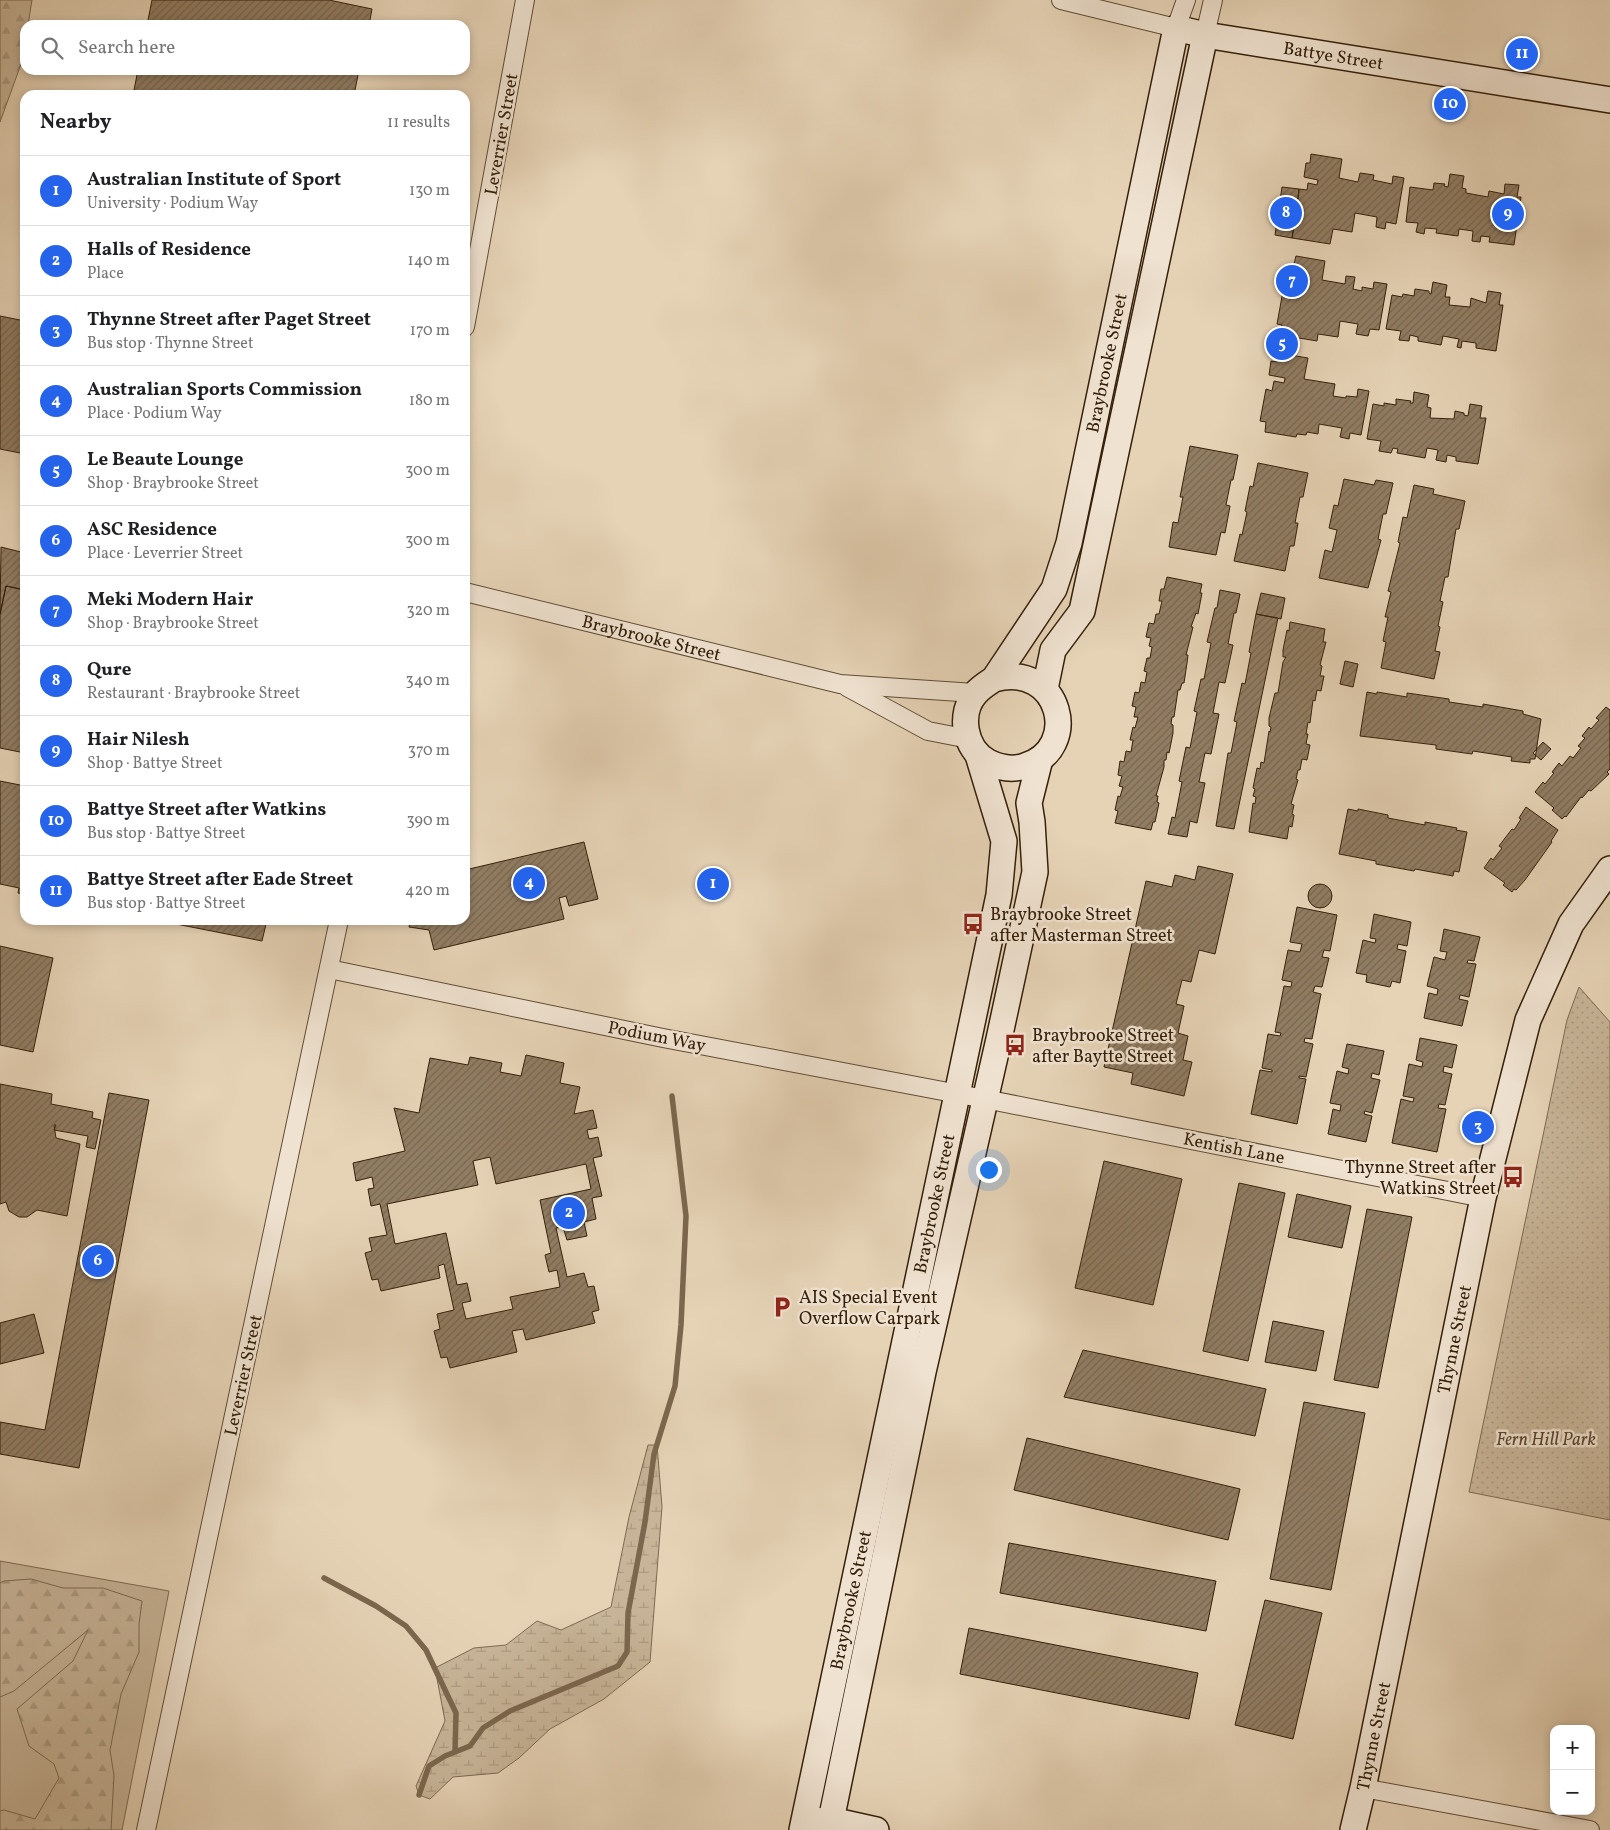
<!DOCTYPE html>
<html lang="en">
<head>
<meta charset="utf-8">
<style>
	body { margin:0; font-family:Vollkorn,serif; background:#f2f2f2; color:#202124 }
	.controls { position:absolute; right:15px; bottom:15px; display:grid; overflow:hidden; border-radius:10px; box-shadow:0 2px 8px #0003 }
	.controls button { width:45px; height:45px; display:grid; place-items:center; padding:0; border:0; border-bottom:1px solid #e0e0e0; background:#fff; color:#202124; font:25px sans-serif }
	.you { position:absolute; left:988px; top:1169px; width:18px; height:18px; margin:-12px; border:4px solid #fff; border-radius:50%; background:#1a73e8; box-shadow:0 0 0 8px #1a73e833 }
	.badge { display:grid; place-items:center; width:32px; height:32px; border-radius:50%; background:#2563eb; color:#fff; font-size:16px; font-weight:700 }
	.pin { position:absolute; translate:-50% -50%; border:2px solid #fff; box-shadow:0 1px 5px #0006 }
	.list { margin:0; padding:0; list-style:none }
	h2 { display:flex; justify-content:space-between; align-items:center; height:65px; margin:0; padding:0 20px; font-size:21px }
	h2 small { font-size:16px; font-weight:400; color:#757577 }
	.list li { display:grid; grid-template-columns:32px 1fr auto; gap:15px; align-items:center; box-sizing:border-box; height:70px; padding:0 20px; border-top:1px solid #e0e0e0 }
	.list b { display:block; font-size:19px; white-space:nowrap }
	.list p { margin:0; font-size:16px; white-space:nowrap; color:#757577 }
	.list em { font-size:16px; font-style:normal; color:#757577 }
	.icon { flex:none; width:28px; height:28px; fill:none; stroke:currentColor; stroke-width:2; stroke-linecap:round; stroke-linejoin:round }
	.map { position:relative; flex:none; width:1610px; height:1830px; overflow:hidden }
	.search { position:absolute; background:#fff; box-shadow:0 2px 8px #0003; left:20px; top:20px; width:450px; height:55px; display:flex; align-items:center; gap:12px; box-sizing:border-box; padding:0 18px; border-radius:15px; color:#757577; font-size:19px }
	.panel { position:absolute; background:#fff; box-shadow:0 2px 8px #0003; left:20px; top:90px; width:450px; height:835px; border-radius:15px }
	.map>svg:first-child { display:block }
	.green { fill:#c8b599; stroke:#7e6a52 }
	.forest { fill:url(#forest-firs); stroke:#7e6a52 }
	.wetland { fill:url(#wetland-marsh); stroke:#7e6a52 }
	.park { fill:url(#park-dots); stroke:#7e6a52 }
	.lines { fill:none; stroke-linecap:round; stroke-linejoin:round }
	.stream { stroke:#7b674e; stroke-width:5.5 }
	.building { fill:url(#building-hatch); stroke:#35200a; fill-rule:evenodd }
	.street-casing { stroke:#614d35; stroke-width:20 }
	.secondary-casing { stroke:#35200a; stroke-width:28 }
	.street { stroke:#efe2d0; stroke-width:18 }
	.secondary { stroke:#efe2d0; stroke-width:25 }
	.labels { text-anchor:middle; stroke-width:5; stroke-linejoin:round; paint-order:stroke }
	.street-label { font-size:18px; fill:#35200a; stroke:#efe2d0 }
	.poi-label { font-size:18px; fill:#35200a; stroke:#efe2d0; text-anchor:start }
	.park-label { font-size:18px; font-style:italic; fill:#5a452e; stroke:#efe2d0 }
</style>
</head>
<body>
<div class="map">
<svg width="1610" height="1830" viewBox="0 0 1610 1830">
	<defs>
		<pattern id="forest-firs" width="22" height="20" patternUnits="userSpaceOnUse" patternTransform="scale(1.25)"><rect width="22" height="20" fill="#c8b599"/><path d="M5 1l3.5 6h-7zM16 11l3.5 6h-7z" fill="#ac9b82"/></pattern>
		<pattern id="wetland-marsh" width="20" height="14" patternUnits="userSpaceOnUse" patternTransform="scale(1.25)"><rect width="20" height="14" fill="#c8b599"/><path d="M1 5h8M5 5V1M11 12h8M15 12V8" fill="none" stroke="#ac9b82"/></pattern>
		<pattern id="park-dots" width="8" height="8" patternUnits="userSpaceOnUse" patternTransform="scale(1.25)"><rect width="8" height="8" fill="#c8b599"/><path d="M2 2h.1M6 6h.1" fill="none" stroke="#ac9b82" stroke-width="1.8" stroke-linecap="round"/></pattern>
		<pattern id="building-hatch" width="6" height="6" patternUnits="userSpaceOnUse" patternTransform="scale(1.25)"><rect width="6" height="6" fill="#917d63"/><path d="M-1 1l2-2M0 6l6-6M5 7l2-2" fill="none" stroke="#776650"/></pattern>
	</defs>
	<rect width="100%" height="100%" fill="#e6d3b6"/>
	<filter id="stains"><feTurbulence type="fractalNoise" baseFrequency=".004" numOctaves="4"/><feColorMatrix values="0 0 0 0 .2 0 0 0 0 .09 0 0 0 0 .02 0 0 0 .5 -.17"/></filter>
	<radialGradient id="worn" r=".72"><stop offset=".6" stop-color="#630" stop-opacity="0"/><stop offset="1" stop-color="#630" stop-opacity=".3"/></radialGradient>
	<path class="green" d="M0 1561 169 1591 122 1830H0Z"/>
	<path class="forest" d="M0 0H32L28 25H25V53L0 122Z
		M31 1579 63 1588H103L142 1601 139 1624V1652L121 1694 110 1750 114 1776 111 1830H0V1811L4 1810 35 1819 59 1778 54 1764 29 1746 17 1709 73 1661 88 1630 14 1691 0 1697V1583L4 1581Z"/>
	<path class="wetland" d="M648 1445H657L662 1507 650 1662 604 1699 550 1729 519 1758 498 1773 453 1777 430 1799 419 1795 416 1786 445 1721 435 1668 474 1648 506 1645 537 1621 561 1630 611 1607 629 1517Z"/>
	<path class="park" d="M1579 987 1610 1022V1520L1469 1492 1567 1020Z"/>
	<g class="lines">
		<path class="stream" d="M324 1578 376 1606 406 1626 426 1650 456 1713 455 1752
			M419 1795 429 1766 445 1756 470 1746 483 1728 510 1711 618 1666 627 1652 628 1613 645 1522 654 1454 675 1386 681 1325 686 1216 672 1096"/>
	</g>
	<path class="building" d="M152 0H329L372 9 369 25H147Z
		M138 70H359L354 95H133Z
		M1311 154 1342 159 1339 178 1358 182 1360 173 1374 175 1373 180 1392 184 1393 176 1404 178 1396 224 1386 222 1385 229 1376 227 1377 217 1355 213 1352 232 1333 229 1330 244 1292 238 1294 226H1291L1295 200 1298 199 1299 189 1307 190 1308 183 1317 185 1318 180 1304 177 1306 163H1310Z
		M1450 174 1464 176 1462 188 1466 189V193L1488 197 1489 191 1504 194 1505 184 1519 185 1517 197H1521L1514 245 1489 242 1490 237 1481 236 1480 242 1472 241 1473 231 1459 229 1458 236 1436 233 1437 229 1425 228 1424 234 1416 232 1418 223 1406 222 1410 187 1433 190 1434 183 1445 184 1444 186 1448 187Z
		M1282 187 1299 189 1298 199 1295 200 1291 226H1294L1292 238 1275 235Z
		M1296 256 1325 261 1322 280 1345 284 1346 276 1355 277 1353 289 1362 291V287L1373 289 1374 282 1387 284 1379 330 1370 329 1368 336 1356 334 1358 324 1340 321 1338 337 1318 334 1317 341 1281 335 1282 325 1277 324 1283 291 1289 292 1290 284 1301 285 1302 281 1287 278 1289 264H1294Z
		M1433 282 1447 285 1445 297H1450L1449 305 1470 307 1471 298 1486 303 1488 291 1501 293 1499 305H1503L1496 351 1476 348V343L1462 341 1461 348 1457 347 1459 339 1443 336 1441 345 1418 341V337L1410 335 1409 341 1399 340 1401 331 1386 329 1392 295 1402 297 1403 294 1414 296 1415 289 1429 291V293L1431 294Z
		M0 316 25 321V454L0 449Z
		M1278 353 1308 358 1304 379 1335 384 1333 396 1346 398V396L1357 397 1358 389 1369 391 1361 435 1350 433 1349 439 1340 437 1342 428 1319 424 1318 434 1307 432 1306 435 1297 434 1296 437 1265 432 1266 422 1260 421 1266 389 1272 391 1274 381 1284 383 1285 378 1269 375 1271 361 1277 362Z
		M1414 392 1429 395 1427 407 1431 408 1430 418 1454 419 1455 411 1464 413V415L1468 416 1470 404 1482 406 1480 418H1486L1478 464 1456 461V457L1447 455 1446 462 1436 460 1438 450 1427 448 1425 458 1397 453 1398 449 1393 448 1391 453 1379 451 1381 441 1367 439 1373 404 1384 406V403L1396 405V399L1411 401 1410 403H1413Z
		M1190 446 1238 455 1233 480H1231L1226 505 1230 506 1225 533 1221 532 1216 555 1169 547 1173 522 1178 523 1183 497H1180Z
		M1258 463 1308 473 1303 497H1300L1295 523H1298L1294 546H1290L1285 571 1234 561 1240 534 1242 535 1247 512 1245 511 1250 486 1253 487Z
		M1344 479 1374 485 1376 480 1393 483 1386 514H1383L1378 539 1381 540 1368 588 1319 578 1325 550 1332 552 1337 530 1329 528 1334 505 1338 506Z
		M1414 485 1434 489 1433 494 1465 501 1459 529H1456L1448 577H1445L1440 601 1443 602 1438 626 1440 627 1435 651 1440 652 1434 679 1381 668 1386 642 1383 641 1388 617H1385L1391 592 1388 591 1400 543 1398 542 1403 517 1407 518Z
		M1 547 25 553V590L6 586 0 614Z
		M1167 577 1202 584 1200 593H1202L1198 614 1196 613 1191 627H1193L1186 655H1188L1187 663 1184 683H1182L1180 690H1178L1174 717H1172L1171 724 1173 725V733L1169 753 1167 752 1166 760H1164V767L1156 796H1158L1157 802 1159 803 1155 822H1153L1151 830 1115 823 1118 811 1115 810 1118 796 1120 797 1123 787 1119 786 1122 776 1118 775 1120 761 1124 762 1126 751 1131 752 1133 740H1130L1133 727 1135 728 1138 717H1134L1136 707 1132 706 1135 692 1139 693 1141 682 1145 683 1147 672 1144 671 1147 658H1150L1152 647 1149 646 1151 638 1146 637 1149 623 1154 624 1156 614H1159L1162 601H1159L1161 589H1164Z
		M6 586 25 590V753L0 748V615Z
		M1220 590 1240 594 1236 613H1234L1228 644 1233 645 1225 683 1219 682 1213 713 1219 714 1211 754 1205 753 1199 782 1205 783 1197 823 1190 821 1187 837 1168 834 1172 817 1175 818 1182 782 1179 781 1186 747 1190 748 1197 712 1194 711 1201 679H1204L1211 643 1207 642 1215 608H1217Z
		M1261 593 1285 598 1281 619 1256 614Z
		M1256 614 1278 618 1234 829 1216 826 1228 753H1231L1237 722 1234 721 1242 683 1245 684 1251 653 1249 652Z
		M1290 622 1325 629 1323 642H1326L1320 665 1322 666 1320 676H1324L1321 691 1317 690 1315 701 1313 700 1310 723 1308 722 1306 734H1308L1306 744 1310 745 1307 760 1302 759 1300 770H1298L1296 779 1298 780 1291 804 1294 805 1292 814 1294 815 1292 827 1289 826 1287 839 1249 832 1253 803 1255 804 1256 797 1253 796 1255 789 1253 788 1257 768 1260 769 1261 762 1264 763 1269 731 1270 732 1271 727 1269 726V718L1275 693H1278L1283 662 1286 657H1283V650L1287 630 1289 631Z
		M1345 661 1358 664 1353 687 1340 684Z
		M1367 692 1377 694V692L1407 697V693L1449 699V702L1483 707V704L1523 711V714L1541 719 1535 759H1530V763L1511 761 1512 757 1473 751 1472 754 1436 749V745L1360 736Z
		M1606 707 1610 710V769L1607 772 1609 774 1591 791 1589 790 1582 798 1581 797 1566 817 1565 816 1562 819 1552 810 1554 808 1535 792 1543 782 1545 784 1554 773 1552 772 1559 763 1562 766 1570 756 1573 758 1581 748 1578 746 1585 738 1582 736 1589 727 1591 729 1599 720 1596 718Z
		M1543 742 1551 749 1541 760 1533 753Z
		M0 781 25 786V894L18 893 19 888 0 884Z
		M1526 807 1558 830 1551 841 1552 842 1525 880 1516 890 1514 889 1512 892 1503 885 1505 883 1484 868 1491 858 1493 860 1502 848 1499 846 1512 829 1514 830 1521 819 1519 818Z
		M1348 809 1358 811V809L1388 815V818L1425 825V822L1457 828 1456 830 1467 832 1459 872 1454 871 1453 876 1415 869 1414 871 1376 864V861L1339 854Z
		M584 842 598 899 569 906 566 896 559 898 564 919 434 950 429 930 409 927 411 920H465V870Z
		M1198 866 1233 874 1215 954 1199 950 1191 982 1182 980 1176 1004 1184 1006 1178 1033 1188 1036 1183 1060 1192 1062 1184 1096 1131 1084 1133 1073 1104 1067 1146 881 1172 887 1175 875 1195 880Z
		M1308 896a12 12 0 1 1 24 0a12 12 0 1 1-24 0Z
		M1297 907 1337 915 1330 951 1324 950 1322 957 1329 958 1322 987 1315 986 1313 992 1321 994 1312 1039 1305 1038 1304 1042 1313 1044 1306 1077 1299 1076V1078L1306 1079 1297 1124 1251 1114 1260 1070 1272 1072V1070L1262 1068 1268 1034 1280 1036 1281 1033 1275 1032 1284 986 1291 987 1292 982 1282 980 1288 950 1300 952 1302 944 1290 942Z
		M1374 914 1411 922 1407 946 1398 944 1397 949 1406 951 1400 983 1392 981 1390 987 1366 982 1367 975 1356 973 1363 940 1375 943 1376 939 1370 938Z
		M156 920H267L262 941Z
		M1444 929 1480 937 1474 961 1468 960 1467 963 1476 964 1469 997 1460 995 1459 999 1468 1001 1462 1026 1424 1018 1429 993 1437 995 1438 989 1427 986 1434 957 1445 960 1447 952 1440 951Z
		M0 946 53 958 33 1052 0 1045Z
		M1420 1038 1457 1045 1452 1068 1444 1066 1443 1072 1452 1074 1445 1105 1439 1104 1438 1108 1446 1109 1437 1152 1392 1143 1401 1099 1413 1102 1414 1098 1403 1096 1409 1064 1422 1067 1423 1062 1416 1060Z
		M1347 1044 1384 1051 1379 1075 1372 1073 1371 1078 1380 1080 1372 1113 1365 1111 1364 1114 1372 1116 1366 1142 1328 1134 1333 1109 1340 1111 1341 1105 1330 1103 1337 1071 1348 1074 1349 1069 1342 1067Z
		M526 1055 564 1063 560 1083 580 1087 574 1114 593 1110 597 1128 587 1130 589 1139 598 1137 602 1156 593 1158 602 1196 592 1198 596 1219 584 1222 587 1236 567 1240 563 1227 556 1228 567 1277 584 1273 588 1287 594 1286 599 1310 592 1312 595 1323 526 1340 523 1329 512 1331 517 1352 450 1368 447 1357 441 1358 434 1331 440 1329 437 1314 454 1310 444 1264 438 1266 440 1278 381 1291 378 1279 372 1280 365 1253 372 1251 369 1238 387 1235 380 1204 371 1206 368 1189 374 1188 372 1177 356 1181 353 1163 405 1151 394 1108 419 1113 430 1058 468 1065 470 1057 502 1063 500 1072 521 1076ZM490 1157 496 1184 586 1164 591 1189 540 1200 551 1253 545 1255 549 1272 557 1270 560 1287 510 1297 513 1309 466 1319 462 1303 471 1301 467 1283 457 1285 446 1233 395 1244 387 1204 478 1185 473 1161Z
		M0 1084 52 1094 51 1104 93 1112 92 1118 101 1120 95 1149 86 1147 88 1136 54 1130 56 1125H54L56 1138 80 1144 67 1216 37 1210 27 1217H19L9 1211 6 1202 0 1204Z
		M109 1093 149 1100 79 1468 0 1454V1422L45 1430Z
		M1104 1161 1182 1179 1153 1305 1075 1288Z
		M1239 1183 1285 1193 1248 1361 1203 1351Z
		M1297 1194 1351 1206 1342 1248 1288 1237Z
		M1367 1209 1412 1217 1378 1388 1334 1380Z
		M34 1314 44 1353 0 1364V1323Z
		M1273 1321 1324 1331 1316 1371 1265 1362Z
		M1083 1350 1266 1389 1255 1436 1064 1397Z
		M1304 1402 1365 1413 1331 1590 1270 1579Z
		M1027 1438 1240 1489 1228 1540 1014 1490Z
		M1009 1543 1216 1581 1206 1631 1000 1593Z
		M1265 1600 1322 1613 1293 1739 1235 1725Z
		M969 1628 1198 1673 1189 1719 960 1674Z"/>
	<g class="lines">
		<g class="street-casing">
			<g id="street">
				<path d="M1061 0 1176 28 1186 0"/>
				<path d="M1205 35 1213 0"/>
				<path d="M465 327 525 0"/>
				<path id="s1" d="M465 592 840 684 975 693"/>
				<path d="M847 687 928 731 969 739"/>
				<path d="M329 969 663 1038 985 1099 1483 1198"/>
				<path d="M1363 1788 1590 1830"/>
				<path d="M146 1830 339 920"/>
			</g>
		</g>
		<g class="secondary-casing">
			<g id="secondary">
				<path id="s2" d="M994 679C1061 661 1082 749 1025 766 1013 770 1000 768 988 762 964 749 958 713 976 693 981 687 988 683 994 679L1054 589 1069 543 1176 28 1205 35 1610 100"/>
				<path d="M1045 689 1053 650 1082 611 1205 35"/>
				<path d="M813 1821 831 1820 876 1830"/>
				<path id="s3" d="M802 1830 999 895 1004 841 978 755"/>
				<path d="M829 1830 923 1372 999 1039 1035 872 1032 822 1029 803 1040 759"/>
				<path id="s4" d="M1353 1830 1363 1788 1483 1198 1528 1020 1571 924 1610 869"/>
			</g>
		</g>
		<use href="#street" class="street"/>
		<use href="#secondary" class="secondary"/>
	</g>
	<defs>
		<g id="bus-bare" transform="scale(1.725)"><path d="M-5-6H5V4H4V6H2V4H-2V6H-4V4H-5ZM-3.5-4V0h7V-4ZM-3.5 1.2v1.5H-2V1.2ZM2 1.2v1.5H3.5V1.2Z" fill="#8f2418" stroke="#efe2d0" stroke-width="2.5" paint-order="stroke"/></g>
		<g id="parking-bare" transform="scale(1.725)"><path d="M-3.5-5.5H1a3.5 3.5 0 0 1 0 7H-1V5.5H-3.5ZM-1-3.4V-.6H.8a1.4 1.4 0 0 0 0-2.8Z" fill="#8f2418" stroke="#efe2d0" stroke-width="2.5" paint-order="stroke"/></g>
	</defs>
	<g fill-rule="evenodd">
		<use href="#bus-bare" x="973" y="924"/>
		<use href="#bus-bare" x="1015" y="1045"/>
		<use href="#bus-bare" x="1513" y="1177"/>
		<use href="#parking-bare" x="782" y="1307"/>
	</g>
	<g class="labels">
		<g class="street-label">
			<text dy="6" stroke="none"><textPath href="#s2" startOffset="1132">Battye Street</textPath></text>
			<text transform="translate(501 134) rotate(-80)" y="6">Leverrier Street</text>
			<text dy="6" stroke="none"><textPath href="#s2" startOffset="630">Braybrooke Street</textPath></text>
			<text dy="6" stroke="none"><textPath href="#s1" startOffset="192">Braybrooke Street</textPath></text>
			<text transform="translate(657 1036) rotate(11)" y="6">Podium Way</text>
			<text transform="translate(1234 1148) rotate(11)" y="6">Kentish Lane</text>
			<text dy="6" stroke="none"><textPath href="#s3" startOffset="640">Braybrooke Street</textPath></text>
			<text dy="6" stroke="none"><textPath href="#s4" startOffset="501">Thynne Street</textPath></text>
			<text transform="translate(243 1375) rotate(-78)" y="6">Leverrier Street</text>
			<text dy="6" stroke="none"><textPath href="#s3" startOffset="235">Braybrooke Street</textPath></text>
			<text dy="6" stroke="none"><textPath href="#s4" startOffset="96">Thynne Street</textPath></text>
		</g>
		<g class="poi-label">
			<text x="990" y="920">Braybrooke Street<tspan x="990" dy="21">after Masterman Street</tspan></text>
			<text x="1032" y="1041">Braybrooke Street<tspan x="1032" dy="21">after Baytte Street</tspan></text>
			<text x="1496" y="1173" text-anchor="end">Thynne Street after<tspan x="1496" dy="21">Watkins Street</tspan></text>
			<text x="799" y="1303">AIS Special Event<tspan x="799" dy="21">Overflow Carpark</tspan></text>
		</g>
		<g class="park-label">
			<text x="1546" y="1445">Fern Hill Park</text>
		</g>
	</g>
	<rect width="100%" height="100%" filter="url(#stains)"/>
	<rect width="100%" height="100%" fill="url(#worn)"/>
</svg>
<div class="controls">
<button>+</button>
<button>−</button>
</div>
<div class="you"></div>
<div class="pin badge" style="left:713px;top:884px">1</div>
<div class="pin badge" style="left:569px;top:1213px">2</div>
<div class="pin badge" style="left:1478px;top:1127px">3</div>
<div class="pin badge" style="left:529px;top:883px">4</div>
<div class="pin badge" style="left:1282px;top:344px">5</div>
<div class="pin badge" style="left:98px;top:1261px">6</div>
<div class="pin badge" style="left:1292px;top:281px">7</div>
<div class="pin badge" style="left:1286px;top:213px">8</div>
<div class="pin badge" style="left:1508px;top:214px">9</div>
<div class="pin badge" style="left:1450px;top:104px">10</div>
<div class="pin badge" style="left:1522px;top:54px">11</div>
<div class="search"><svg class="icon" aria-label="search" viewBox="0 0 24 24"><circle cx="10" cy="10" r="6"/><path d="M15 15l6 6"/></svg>Search here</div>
<section class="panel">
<h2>Nearby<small>11 results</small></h2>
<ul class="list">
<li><span class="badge">1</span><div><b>Australian Institute of Sport</b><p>University · Podium Way</p></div><em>130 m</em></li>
<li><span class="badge">2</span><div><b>Halls of Residence</b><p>Place</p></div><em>140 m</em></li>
<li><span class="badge">3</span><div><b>Thynne Street after Paget Street</b><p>Bus stop · Thynne Street</p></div><em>170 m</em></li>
<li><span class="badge">4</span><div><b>Australian Sports Commission</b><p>Place · Podium Way</p></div><em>180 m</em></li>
<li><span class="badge">5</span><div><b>Le Beaute Lounge</b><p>Shop · Braybrooke Street</p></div><em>300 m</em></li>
<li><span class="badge">6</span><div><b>ASC Residence</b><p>Place · Leverrier Street</p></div><em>300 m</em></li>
<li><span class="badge">7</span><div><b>Meki Modern Hair</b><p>Shop · Braybrooke Street</p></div><em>320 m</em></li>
<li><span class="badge">8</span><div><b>Qure</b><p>Restaurant · Braybrooke Street</p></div><em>340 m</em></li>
<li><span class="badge">9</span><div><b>Hair Nilesh</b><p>Shop · Battye Street</p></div><em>370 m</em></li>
<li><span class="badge">10</span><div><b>Battye Street after Watkins</b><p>Bus stop · Battye Street</p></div><em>390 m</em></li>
<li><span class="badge">11</span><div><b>Battye Street after Eade Street</b><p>Bus stop · Battye Street</p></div><em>420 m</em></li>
</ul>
</section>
</div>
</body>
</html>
